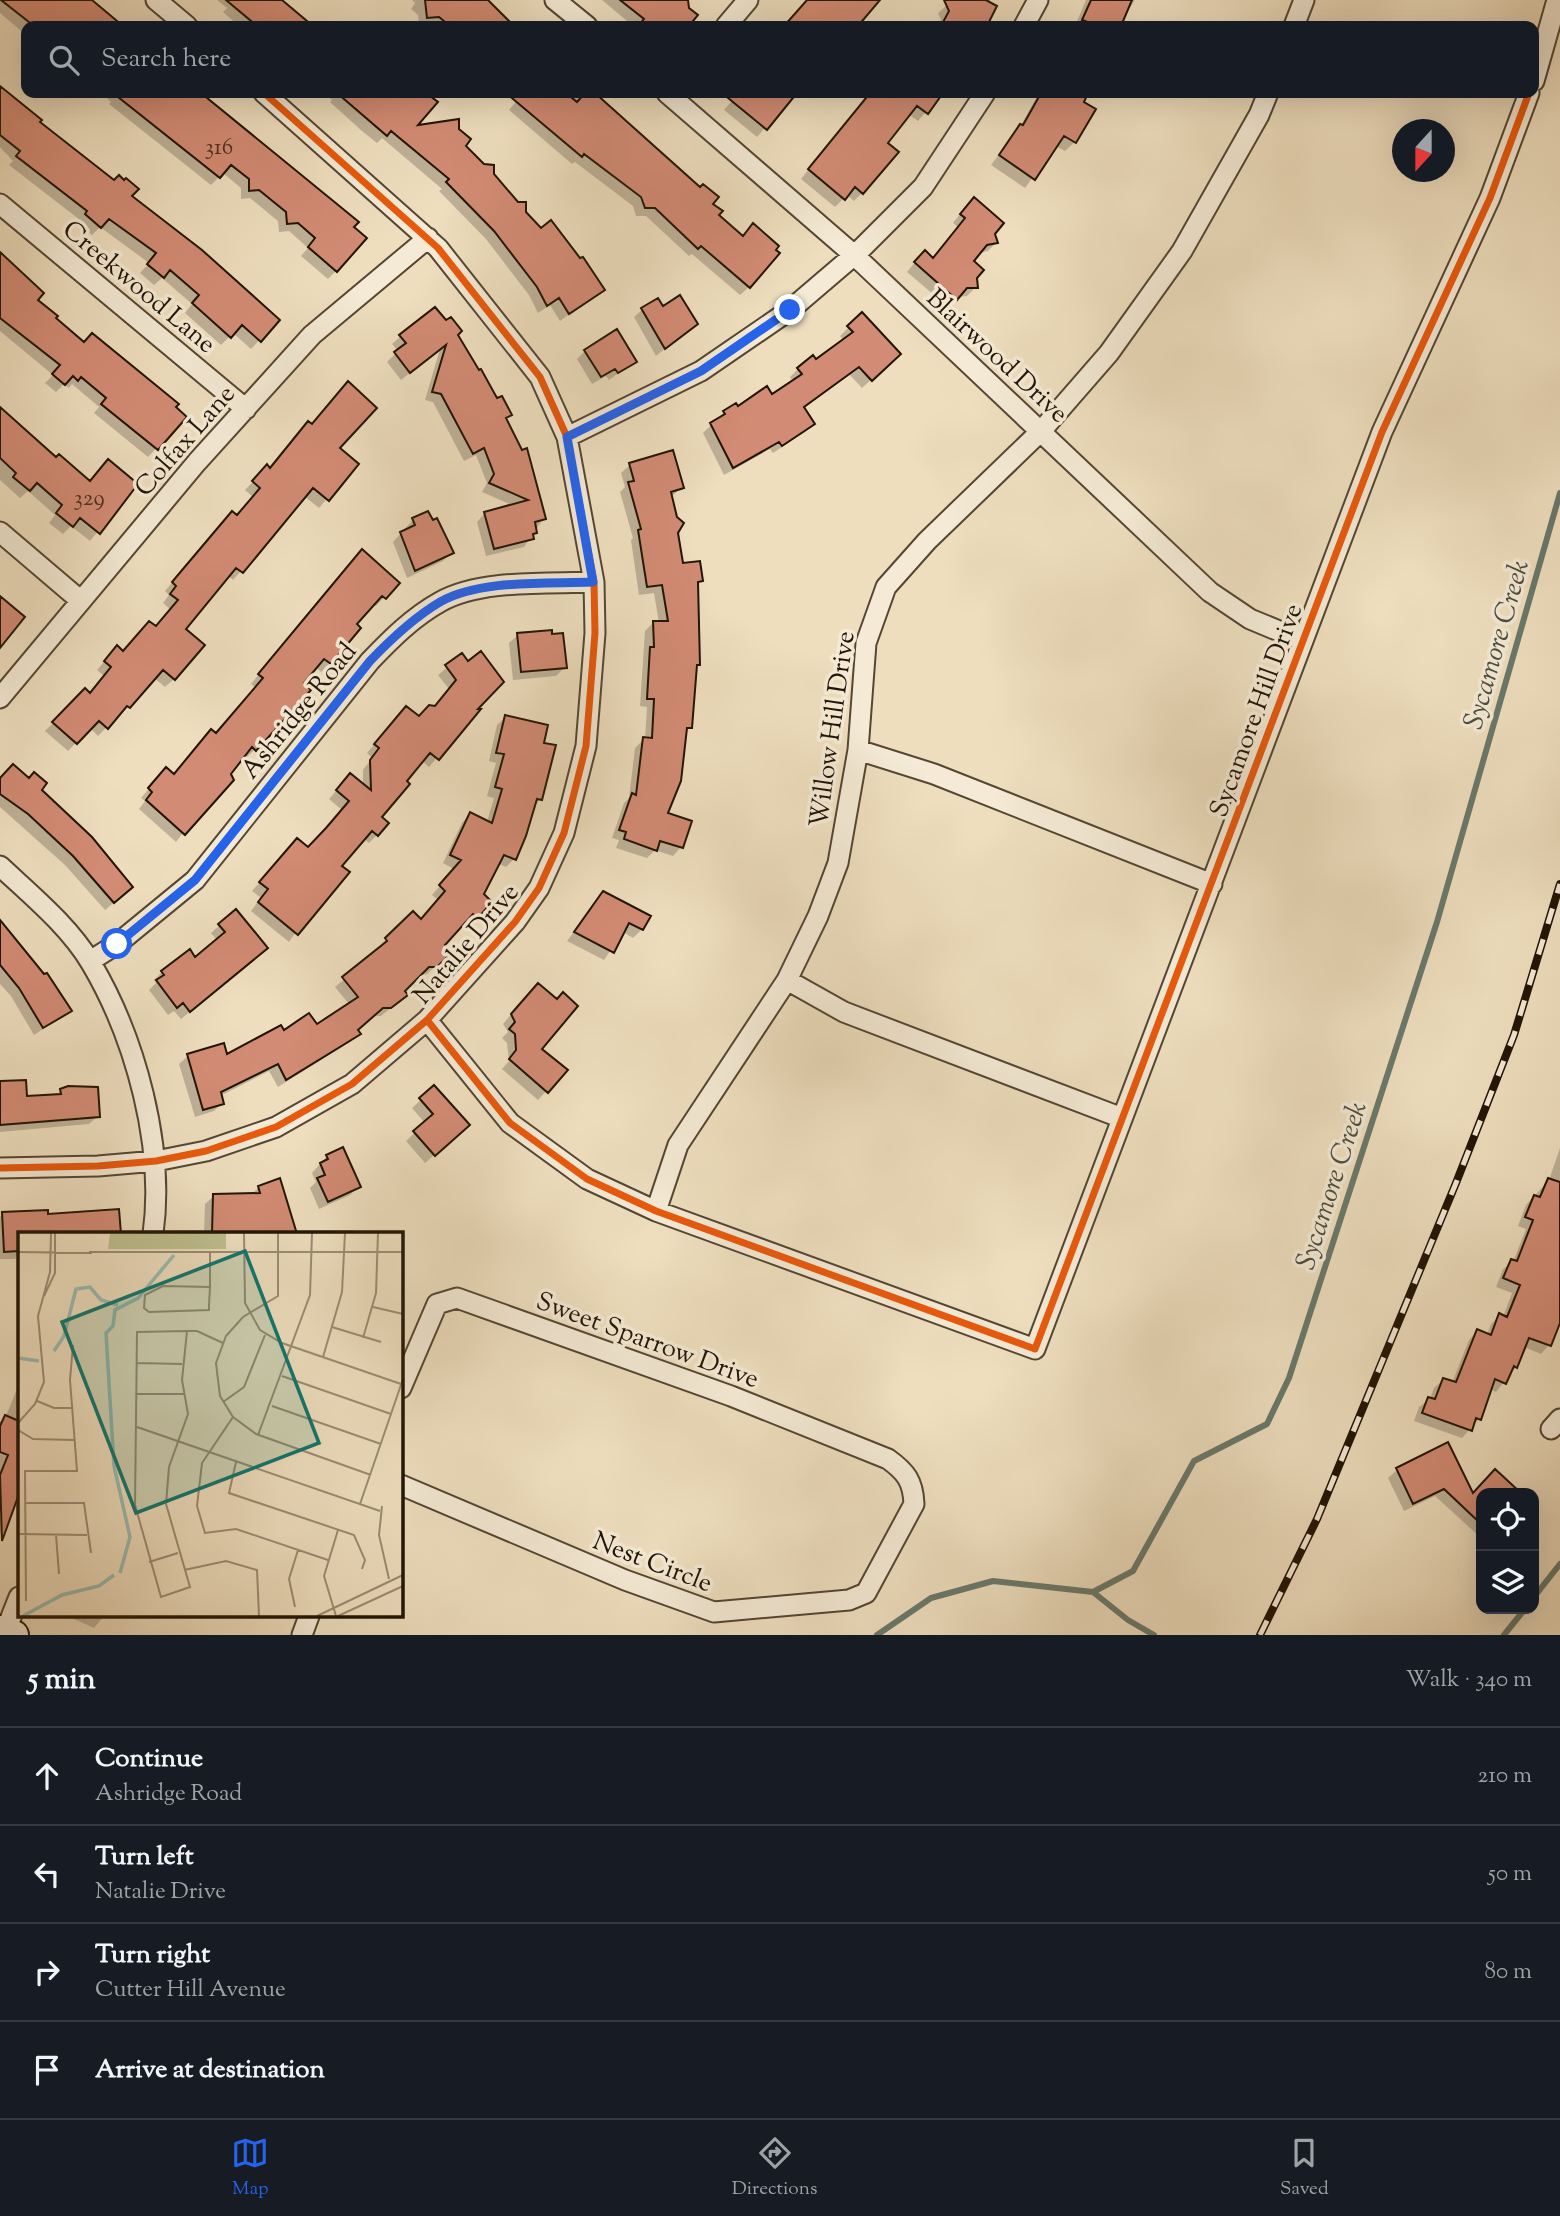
<!DOCTYPE html>
<html lang="en">
<head>
<meta charset="utf-8">
<style>
	body { margin:0; font-family:"Sorts Mill Goudy",serif; background:#20242c; color:#f1f3f6 }
	.controls { position:absolute; right:21px; bottom:21px; display:grid; overflow:hidden; border-radius:14px; box-shadow:0 7px 28px #0002 }
	.controls button { width:63px; height:63px; display:grid; place-items:center; padding:0; border:0; border-bottom:2px solid #363941; background:#171b24; color:#f1f3f6; font:35px sans-serif }
	.compass { position:absolute; left:1392px; top:119px; width:63px; height:63px; border-radius:50%; background:#171b24; box-shadow:0 7px 28px #0002; rotate:201deg }
	.stop { position:absolute; width:21px; height:21px; margin:-16px; border:5px solid #2563eb; border-radius:50%; background:#fff }
	.stop.end { background:#2563eb; border-color:#fff; box-shadow:0 2px 7px #0008 }
	.list { margin:0; padding:0; list-style:none }
	h2 { display:flex; justify-content:space-between; align-items:center; height:91px; margin:0; padding:0 28px; font-size:30px }
	h2 small { font-size:23px; font-weight:400; color:#9ea1a6 }
	.list li { display:grid; grid-template-columns:46px 1fr auto; gap:21px; align-items:center; box-sizing:border-box; height:98px; padding:0 28px; border-top:2px solid #363941 }
	.list b { display:block; font-size:26px; white-space:nowrap }
	.list p { margin:0; font-size:23px; white-space:nowrap; color:#9ea1a6 }
	.list em { font-size:23px; font-style:normal; color:#9ea1a6 }
	.icon { flex:none; width:38px; height:38px; fill:none; stroke:currentColor; stroke-width:2; stroke-linecap:round; stroke-linejoin:round }
	.map { position:relative; flex:none; width:1560px; height:1635px; overflow:hidden }
	.search { position:absolute; background:#171b24; box-shadow:0 7px 28px #0002; left:21px; right:21px; top:21px; height:77px; display:flex; align-items:center; gap:18px; box-sizing:border-box; padding:0 24px; border-radius:14px; color:#9ea1a6; font-size:26px }
	.sheet { height:483px; background:#171b24 }
	nav { display:flex; justify-content:space-around; align-items:center; box-sizing:border-box; height:98px; border-top:2px solid #363941; background:#171b24; font-size:19px; color:#9ea1a6 }
	nav a { display:grid; justify-items:center; gap:4px }
	nav .on { color:#2563eb }
	.map>svg:first-child { display:block }
	.shadow { fill:#0003 }
	.lines { fill:none; stroke-linecap:round; stroke-linejoin:round }
	.stream { stroke:#69796c; stroke-width:6 }
	.building { fill:#d28b74; stroke:#211405; stroke-width:2 }
	.minor-casing { stroke:#544633; stroke-width:23 }
	.secondary-casing { stroke:#211405; stroke-width:32 }
	.minor { stroke:#f4ead5; stroke-width:19 }
	.secondary { stroke:#f4ead5; stroke-width:28 }
	.rail-casing { stroke:#211405; stroke-width:8 }
	.rail { stroke:#f4ead5; stroke-width:5; stroke-dasharray:16; stroke-linecap:butt }
	.cycleway-casing { stroke:#f4ead5; stroke-width:11 }
	.cycleway { stroke:#e8590c; stroke-width:7 }
	.route { stroke:#2563eb; stroke-width:9 }
	.labels { text-anchor:middle; stroke-width:7; stroke-linejoin:round; paint-order:stroke }
	.number-label { font-size:23px; fill:#4d3221 }
	.street-label { font-size:26px; fill:#211405; stroke:#f4ead5 }
	.water-label { font-size:28px; font-style:italic; fill:#4b4f41; stroke:#f4ead5 }
	.inset-river { fill:none; stroke:#99bcb1; stroke-width:3.5 }
	.inset-road { fill:none; stroke:#9c8d74; stroke-width:2 }
	.view { fill:#0f766e; fill-opacity:0.15; stroke:#0f766e; stroke-width:3.5 }
	.inset-edge { fill:none; stroke:#211405; stroke-width:3.5 }
</style>
</head>
<body>
<div class="map">
<svg width="1560" height="1635" viewBox="0 0 1560 1635">
	<rect width="100%" height="100%" fill="#eedebe"/>
	<filter id="stains"><feTurbulence type="fractalNoise" baseFrequency=".00286" numOctaves="4"/><feColorMatrix values="0 0 0 0 .2 0 0 0 0 .09 0 0 0 0 .02 0 0 0 .5 -.17"/></filter>
	<radialGradient id="worn" r=".72"><stop offset=".6" stop-color="#630" stop-opacity="0"/><stop offset="1" stop-color="#630" stop-opacity=".3"/></radialGradient>
	<path class="shadow" d="M0 0H89L121 26H26V35L0 13Z
		M217 0H281L310 26H239L223 12 227 8Z
		M412 0H486L511 26H419L418 15 411 9 415 3Z
		M602 0H677L696 15 687 26H633Z
		M806 0H878L855 26H784Z
		M953 0H990L986 24 938 26 941 20 938 13Z
		M1086 0H1135L1118 26H1075Z
		M0 86 39 120 37 123 278 320 251 349 233 333 221 345 185 313 192 304 162 278 154 285 140 273 149 263 100 227 92 235 78 223 80 220 9 165 13 161 0 147Z
		M101 93H201L341 209 352 227 336 271 328 279 301 256 308 248 289 231 279 232 278 221 250 198 241 199V188L223 173 211 185 109 104 111 102Z
		M324 93H423L435 102 414 128 458 130 463 146 602 290 560 321 550 305 538 313 529 295 486 239 439 191 442 189 382 138 377 143 362 131 330 102 332 100Z
		M523 93H592L605 103 711 204 749 287 740 295 692 254 689 256 646 216H636L633 206 575 162 572 164 509 110Z
		M732 93H787L792 97 757 137 724 110 735 97Z
		M869 93H931L938 98 918 121 908 114 885 143 862 193 854 201 847 195 835 207 801 179Z
		M1039 93H1086L1075 142 1065 151 1056 146 1025 188 991 165 1020 127Z
		M965 208 993 233 996 243 988 251 979 253 972 262 976 287 967 296 957 297 948 307 907 272 916 261 932 259 958 227 953 223Z
		M0 265 53 319 84 344 126 360 177 404 174 408 185 417 148 457 94 413 99 407 72 384 69 388 64 384 56 392 45 383 53 375 0 331Z
		M663 308 695 324 656 356 634 317 643 309Z
		M862 314 891 362 862 388 849 374 803 409 813 424 805 432 773 453 770 449 724 475 703 433 724 412 772 397 793 382 790 377 798 369 816 361 844 341 840 336Z
		M456 335 497 400 510 414 505 419 544 518 524 547 486 556 477 522 485 513 514 506 482 492 487 483 476 455 464 461 433 402 425 400 440 349 401 380 387 362 398 351 392 344 401 336Z
		M585 351 635 361 609 380 606 376 592 384 577 359Z
		M0 410 89 483 136 484 90 541 71 526 63 534 49 523 55 515 28 491 20 498 0 480Z
		M308 423 357 464 319 508 304 496 241 571 233 580 228 575 183 629 174 679 165 687 154 678 98 736 90 728 68 751 45 731 85 691 89 694 104 676 97 670 109 656 123 652 155 628 171 610 163 603 169 595 165 591 223 522 236 517 253 497 245 490 259 475 270 469Z
		M630 465 682 487 671 497 682 565 701 580 696 584 698 664 695 668 690 727 685 733 666 814 681 847 673 856 655 850 647 858 616 848 619 840 612 838 624 803 629 798 635 748 645 738 647 707 640 706 645 631 653 623H659L654 593 639 595 631 540 633 538 620 492 625 487 621 473Z
		M427 513 452 552 443 561 407 578 393 542 413 520Z
		M353 560 398 583 376 606 373 604 354 624 359 628 330 663 321 672 316 667 255 749 246 758 243 755 176 842 139 809 145 801 141 798 158 778 173 776 215 735 256 688 251 684Z
		M518 635 565 667 556 676 513 680 509 643Z
		M462 655 475 710H478L429 767 422 761 379 818 377 835 369 843 363 838 340 867 289 942 251 911 261 898 252 891 288 849 307 850 342 810 329 799 342 784 363 786V770L372 758 367 753 398 716 418 718 434 707 449 689 438 675Z
		M506 717 542 744 540 799 533 807 514 859 506 867 497 863 481 895 489 902 468 925 464 921 443 945 450 952 427 974 419 975 403 991 397 1003 381 1016H373L356 1030 358 1034 350 1042 278 1087 269 1071 220 1096 222 1103 214 1111 195 1117 179 1064 188 1056H226L283 1033 316 1026 349 1004 335 987 379 950 378 948 413 913 420 921 438 900 432 895 454 869 443 863 462 823 470 814 487 822 494 798 487 796 496 763 489 761 497 725Z
		M0 780 40 790 123 895 105 910 65 865 0 807Z
		M603 894 642 929 633 938 623 932 604 960 567 941Z
		M220 925 257 956 181 1019 174 1011 168 1015 149 990 156 983 154 980 162 972 195 959 217 940 211 933Z
		M0 929 70 1011 34 1035 11 996 0 984Z
		M529 993 540 1049 565 1071 538 1100 502 1069 509 1061 507 1043 502 1038 508 1032 503 1024Z
		M0 1083 26 1098 56 1096 61 1091 98 1116 89 1124 0 1132Z
		M434 1088 459 1133 425 1163 406 1141 425 1123 412 1108Z
		M1560 1148V1318L1549 1345 1541 1354 1524 1347 1516 1367 1496 1392 1490 1389 1479 1419 1462 1438 1414 1421 1419 1407 1430 1399 1434 1388 1443 1380 1452 1383 1469 1340 1477 1331 1487 1335 1491 1324 1500 1315 1503 1317 1512 1293 1496 1287 1503 1269 1513 1262 1526 1229 1518 1226 1526 1205 1549 1180Z
		M342 1149 358 1187 350 1195 319 1209 310 1188 316 1182 312 1173 327 1156Z
		M279 1181 295 1234H204L205 1204 214 1196 251 1195 259 1187Z
		M117 1211 119 1234H19V1255L15 1259H0V1217L3 1214 46 1216Z
		M19 1384V1489L0 1534V1422L6 1416Z
		M1397 1470 1472 1495 1495 1471 1518 1493H1481V1538L1435 1496 1404 1511 1388 1478Z
		M67 1616H104L94 1628Z"/>
	<g class="lines">
		<path class="stream" d="M1093 1592 1128 1620 1154 1635
			M1534 1597 1560 1564
			M877 1635 931 1598 993 1581 1093 1592 1133 1571 1194 1461 1267 1424 1289 1378 1437 922 1560 493
			M1504 1635 1525 1609"/>
	</g>
	<path class="building" d="M1 0H92L123 26H34Z
		M226 0H282L313 26H257Z
		M425 0H488L514 26H450L439 17 427 18Z
		M620 0H688L689 8 698 15 689 26H638L644 19Z
		M807 0H880L858 26H784Z
		M944 0H986L997 6 987 26H941L949 11Z
		M1091 0H1132L1121 26H1086L1088 22 1082 20Z
		M0 86 42 120 40 122 114 180 119 175 124 180 126 178 139 189 132 196 202 250 280 320 261 342 242 325 231 338 192 303 199 295 170 270 164 278 147 264 156 253 109 219 101 228 85 214 87 211 16 156 20 151 0 135Z
		M113 93H201L359 222 354 227 367 238 337 272 308 247 315 238 298 223 287 224 286 212 259 190 249 191V179L231 165 220 178Z
		M337 93H426L438 102 418 125 459 119V129L471 139 466 146 484 164 494 165V174L518 202H526V212L541 228 551 220 580 258 583 257 605 290 569 314 559 298 547 306 537 287 494 231 446 182 449 179 391 131 387 136Z
		M506 93H566L577 102 585 93H595L700 187 703 184 719 197 713 204 723 211 719 215 743 236 753 223 779 246 776 250 780 253 750 288 701 246 698 249 655 208H645L641 197 584 154 582 157Z
		M722 93H797L767 130Z
		M870 93H943L928 114 917 106 888 143 899 152 863 194 855 187 845 200 808 169Z
		M1041 93H1088L1084 102 1096 109 1076 143 1064 136 1035 180 999 155 1020 124 1023 125Z
		M974 197 1004 223 995 234 998 243 987 245 974 261 984 270 977 278 978 288H967L957 300 914 262 925 250 933 258 965 218 960 214Z
		M0 252 44 293 38 300 58 316 56 318 84 342 92 333 179 404 176 407 187 417 158 450 101 404 106 398 81 377 78 381 73 376 65 385 52 374 60 365 0 318Z
		M680 295 698 324 665 349 641 308 658 298 663 306Z
		M435 307 446 320 451 317 462 331 458 335 479 370 481 369 497 398 502 396 512 415 506 418 522 450 527 448 546 519 535 522 537 533 533 534 534 539 494 549 484 512 528 500 489 483 494 474 484 448 473 454 441 394 432 392 446 345 410 373 394 352 406 343 399 335Z
		M862 312 901 354 872 381 859 367 804 407 815 424 782 446 779 442 733 468 710 423 725 414 723 411 736 403 738 406 767 386 772 394 802 374 797 368 813 355 816 359 853 332 847 326Z
		M617 329 637 362 618 373 615 369 601 377 584 350Z
		M348 381 377 408 340 448 359 464 329 501 313 488 243 573 236 568 186 629 205 645 175 680 163 670 130 708 127 706 108 729 99 721 77 744 52 722 85 688 90 693 111 667 104 661 117 645 123 651 149 621 156 626 178 600 170 594 176 586 172 582 232 511 237 515 260 488 252 481 267 464 270 468 308 421 312 424Z
		M0 407 56 457 59 454 90 481 108 459 138 484 100 534 80 518 73 527 56 513 62 505 37 483 30 491 13 477 16 473 0 458Z
		M673 450 684 488 671 492 677 517 684 523 678 533 683 563 700 561 703 581 698 582 700 665H697L692 728H687L681 781 668 813 692 821 683 848 660 841 657 851 624 839 626 832 619 830 632 793 636 795 643 737 652 738 654 699H647L650 647H654L653 621H668L662 585 647 587 638 530 641 529 628 482 634 481 629 463Z
		M428 511 433 520 437 518 454 553 415 571 400 532 415 525 412 518Z
		M362 549 400 583 386 599 382 596 357 624 361 628 331 664 324 659 304 683 311 690 256 751 252 747 231 774 234 780 185 835 146 800 152 792 148 788 166 767 174 774 211 729 216 733 263 678 258 674Z
		M0 596 25 617 0 648Z
		M552 630V634L563 633 567 668 521 672 517 633Z
		M481 651 504 682 478 709H481L439 760 430 753 407 781 410 784 382 817 389 823 378 836 372 831 342 866 350 872 298 935 258 902 268 889 259 882 297 838 308 847 326 828 349 801 336 790 350 773 371 790 370 760 379 748 374 744 406 706 419 716 429 705 435 706 456 680 445 665 462 653 468 661Z
		M505 715 548 725 544 743 556 745 542 800 537 799 526 836 516 860 504 855 484 894 492 902 478 918 473 914 445 945 452 952 437 967H429L405 991 408 995 391 1008H383L358 1030 361 1034 286 1080 278 1064 221 1092 224 1104 203 1110 187 1054 224 1043 227 1054 281 1025 284 1030 309 1013 317 1024 358 997 342 977 387 941 385 938 413 911 421 919 445 891 439 885 461 860 450 855 470 812 492 823 502 789 495 787 504 754 496 753Z
		M13 764 29 778 34 772 47 783 42 790 92 837 133 887 114 903 73 856 28 814 0 794V778Z
		M603 891 651 916 643 930 629 923 614 953 574 932Z
		M236 909 268 948 190 1012 183 1003 177 1008 156 980 164 975 161 971 190 949 195 957 225 932 218 924Z
		M0 920 44 974 47 973 72 1011 43 1028 19 988 0 965Z
		M538 983 557 999 563 992 578 1006 542 1049 568 1070 548 1093 509 1059 516 1050 515 1034 509 1029 515 1022 511 1014Z
		M26 1080 27 1096 61 1094 60 1089 68 1086 98 1087 100 1117 0 1125V1081Z
		M434 1085 470 1125 435 1156 413 1131 433 1114 419 1098Z
		M343 1147 361 1187 328 1202 317 1178 325 1175 320 1163 328 1159 326 1155Z
		M280 1178 297 1234H212L213 1194 260 1193 258 1186Z
		M1548 1178 1560 1182V1323L1551 1346 1529 1338 1517 1368 1514 1366 1506 1384 1495 1379 1481 1420 1476 1418 1472 1431 1422 1413 1428 1397 1435 1399 1443 1378 1456 1382 1477 1329 1491 1335 1499 1313 1507 1317 1520 1285 1503 1278 1511 1259 1517 1261 1533 1220 1525 1217 1534 1195 1540 1197Z
		M119 1209 121 1234H19V1251L4 1252 2 1212 48 1210V1214Z
		M5 1415 19 1421V1494L2 1541 0 1475 8 1455 0 1452V1426Z
		M1448 1442 1473 1493 1495 1469 1521 1493H1481V1524L1444 1489 1413 1504 1396 1468Z"/>
	<g class="lines">
		<g class="minor-casing">
			<path id="minor" d="M156 0 187 26
				M555 0 587 26
				M726 26 748 0
				M1024 26 1038 0
				M1294 26 1304 0
				M1534 81 1557 0
				M667 93 854 255 1210 592 1250 619 1303 641
				M0 204 246 409
				M567 437 701 371 790 310 859 251 923 187 985 93
				M0 532 81 601
				M0 698 197 462 312 335 428 238
				M858 750 934 774 1212 884
				M0 866C31 895 69 926 91 963 136 1039 165 1147 153 1234
				M90 961 117 944 195 880 370 661C391 639 413 617 440 602 480 579 548 584 594 582
				M787 980 844 1012 1122 1118
				M427 1020 510 1123 587 1179 656 1211 1035 1349 1382 432 1490 198 1529 93
				M0 1168 98 1166 156 1161 206 1151 276 1127 352 1084 427 1020 515 922 539 888 564 833 586 746 595 633 594 582 567 437 540 377 438 248 264 93
				M656 1211 678 1145 787 980 818 916 838 863 858 750 866 643 886 587 927 541 1042 430 1109 353 1182 251 1259 115 1268 93
				M401 1388 437 1304 457 1298 731 1396 888 1459C906 1472 913 1481 914 1504L866 1593 849 1600 714 1612 625 1580 401 1485
				M1551 1429 1560 1419
				M4 1635 19 1597
				M302 1635 309 1616"/>
		</g>
		<g class="secondary-casing">
			<path id="secondary" d="M0 1630 14 1635"/>
		</g>
		<use href="#minor" class="minor"/>
		<use href="#secondary" class="secondary"/>
		<g class="rail-casing">
			<path id="rail" d="M1260 1635 1317 1519 1456 1183 1514 1035 1560 884"/>
		</g>
		<use href="#rail" class="rail"/>
		<g class="cycleway-casing">
			<path id="cycleway" d="M427 1020 510 1123 587 1179 656 1211 1035 1349 1382 432 1490 198 1529 93
				M0 1168 98 1166 156 1161 206 1151 276 1127 352 1084 427 1020 515 922 539 888 564 833 586 746 595 633 594 582 567 437 540 377 438 248 264 93"/>
		</g>
		<use href="#cycleway" class="cycleway"/>
	</g>
	<g class="lines">
		<path class="route" d="M117 944 195 880 370 661C391 639 413 618 440 602 480 579 548 584 593 582L567 437 701 371 790 310"/>
	</g>
	<g class="labels">
		<g class="number-label">
			<text x="219" y="154">316</text>
			<text x="89" y="505">329</text>
		</g>
		<g class="street-label">
			<text transform="translate(140 286) rotate(40)" y="9">Creekwood Lane</text>
			<text transform="translate(998 355) rotate(43)" y="9">Blairwood Drive</text>
			<text transform="translate(184 440) rotate(-49)" y="9">Colfax Lane</text>
			<text transform="translate(298 710) rotate(-51)" y="9">Ashridge Road</text>
			<text transform="translate(1255 710) rotate(-70)" y="9">Sycamore Hill Drive</text>
			<text transform="translate(831 729) rotate(-82)" y="9">Willow Hill Drive</text>
			<text transform="translate(465 943) rotate(-50)" y="9">Natalie Drive</text>
			<text transform="translate(648 1339) rotate(20)" y="9">Sweet Sparrow Drive</text>
			<text transform="translate(653 1561) rotate(21)" y="9">Nest Circle</text>
		</g>
		<g class="water-label">
			<text transform="translate(1495 644) rotate(-74)" y="10">Sycamore Creek</text>
			<text transform="translate(1330 1185) rotate(-72)" y="10">Sycamore Creek</text>
		</g>
	</g>
	<g transform="translate(18 1232)">
		<rect width="385" height="385" fill="#eedebe"/>
		<path d="M92 1H208V17H90Z" fill="#bec08e"/>
		<path class="inset-river" d="M36 119 46 104 58 57 72 55 83 68 100 73M0 126 21 129M102 341 112 305 96 234 88 101 95 94 97 78 120 66 156 23M5 384 44 363 81 354 96 343"/>
		<path class="inset-road" d="M226 1 227 71 242 98 264 111 383 152M260 1V64L225 85 208 104 198 131 202 164 215 185 238 202 353 243M0 20 74 21M71 20H385M192 55 145 54 127 63 126 76 131 80 191 78V73L192 55V20M26 64 37 41V1M355 75 385 82M314 95 363 110M169 99 164 148 170 182 151 235 148 272 172 355 143 365 117 273 119 100 169 99H179L205 111M345 106 358 61 360 1M305 125 324 60 327 1M119 131 164 132M264 144 373 182M119 162H166M19 169 36 176H55M205 170 226 155 247 103M254 174 363 212M215 185 184 231 179 274 187 301 218 297 310 328M0 191 17 172 26 150 20 84 32 40 33 1M119 195 362 279M0 198 15 207 56 208M240 203 292 63 294 1M218 230 211 261 336 303 347 328 344 337M7 271H66L73 321M342 272 385 147M364 274 361 303 371 347M0 302 69 303M38 303 41 342M131 330 160 321M166 338 208 329 239 338 241 384M8 369 7 239H59L52 148 55 113M277 375 271 347 280 318M299 384 385 343M318 384 306 344 320 298M320 384 385 354"/>
		<path class="view" d="M227 19 301 211 118 281 44 90Z"/>
		<rect width="385" height="385" class="inset-edge"/>
	</g>
	<rect width="100%" height="100%" filter="url(#stains)"/>
	<rect width="100%" height="100%" fill="url(#worn)"/>
</svg>
<div class="controls">
<button><svg class="icon" aria-label="locate" viewBox="0 0 24 24"><circle cx="12" cy="12" r="6"/><path d="M12 2v4M12 18v4M2 12h4M18 12h4"/></svg></button>
<button><svg class="icon" aria-label="layers" viewBox="0 0 24 24"><path d="M12 4l9 5-9 5-9-5zM3 14l9 5 9-5"/></svg></button>
</div>
<svg class="compass" viewBox="-18 -18 36 36"><path d="M0-13l5 13h-10z" fill="#e53935"/><path d="M0 13l5-13h-10z" fill="#9ea1a6"/></svg>
<div class="stop" style="left:117px;top:944px"></div>
<div class="stop end" style="left:790px;top:310px"></div>
<div class="search"><svg class="icon" aria-label="search" viewBox="0 0 24 24"><circle cx="10" cy="10" r="6"/><path d="M15 15l6 6"/></svg>Search here</div>
</div>
<section class="sheet">
<h2>5 min<small>Walk · 340 m</small></h2>
<ul class="list">
<li><svg class="icon" aria-label="ahead" viewBox="0 0 24 24"><path d="M12 20V5M6 11l6-6 6 6"/></svg><div><b>Continue</b><p>Ashridge Road</p></div><em>210 m</em></li>
<li><svg class="icon" aria-label="left" viewBox="0 0 24 24"><path d="M17 20v-9H6M10 6l-5 5 5 5"/></svg><div><b>Turn left</b><p>Natalie Drive</p></div><em>50 m</em></li>
<li><svg class="icon" aria-label="right" viewBox="0 0 24 24"><path d="M7 20v-9h11M14 6l5 5-5 5"/></svg><div><b>Turn right</b><p>Cutter Hill Avenue</p></div><em>80 m</em></li>
<li><svg class="icon" aria-label="arrive" viewBox="0 0 24 24"><path d="M6 21V4h12l-3 4 3 4H6"/></svg><div><b>Arrive at destination</b></div></li>
</ul>
</section>
<nav>
<a class="on"><svg class="icon" aria-label="map" viewBox="0 0 24 24"><path d="M3 6l6-2 6 2 6-2v14l-6 2-6-2-6 2zM9 4v14M15 6v14"/></svg>Map</a>
<a><svg class="icon" aria-label="directions" viewBox="0 0 24 24"><path d="M12 3l9 9-9 9-9-9zM9 14v-3h6M13 9l2 2-2 2"/></svg>Directions</a>
<a><svg class="icon" aria-label="saved" viewBox="0 0 24 24"><path d="M7 4h10v16l-5-4-5 4z"/></svg>Saved</a>
</nav>
</body>
</html>
